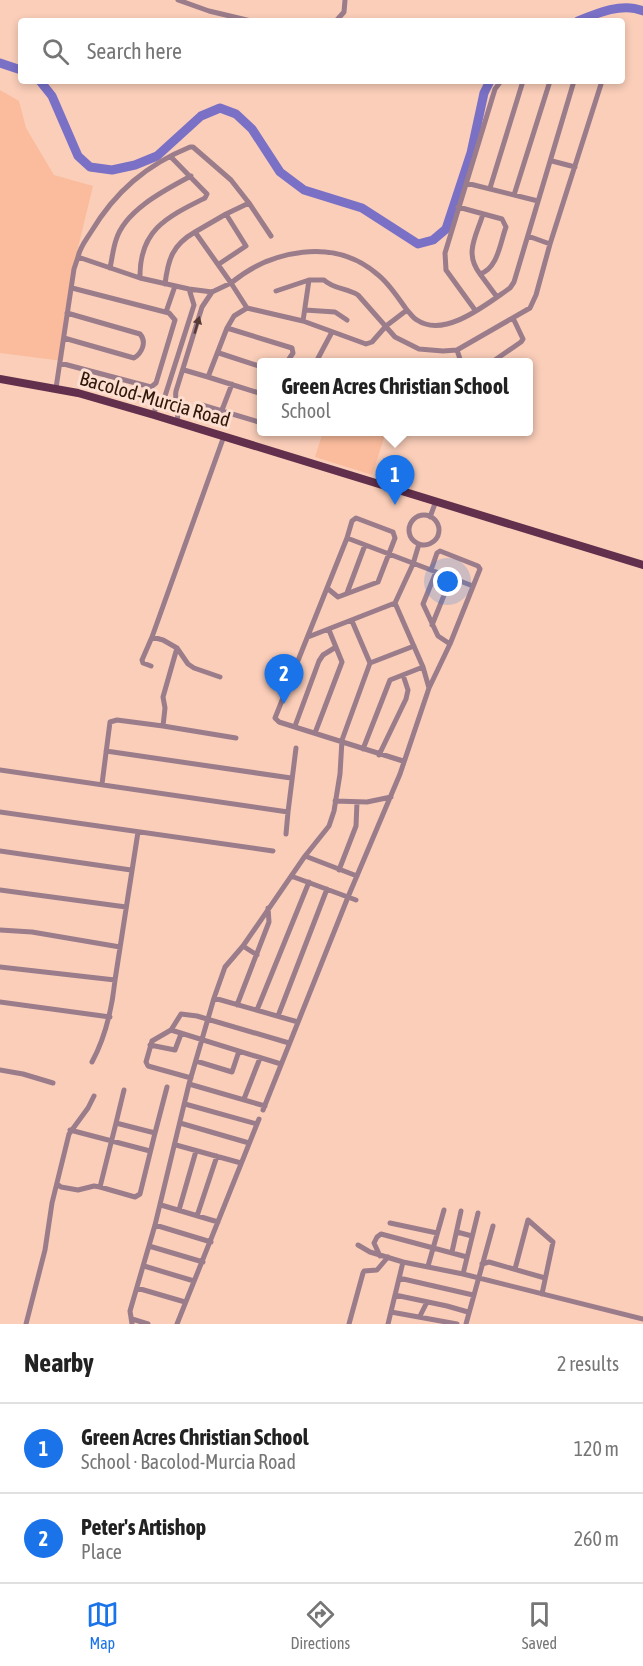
<!DOCTYPE html>
<html lang="en">
<head>
<meta charset="utf-8">
<style>
	body { margin:0; font-family:"Asap Condensed",sans-serif; background:#f6f6f6; color:#222 }
	.you { position:absolute; left:448px; top:582px; width:21px; height:21px; margin:-15px; border:4px solid #fff; border-radius:50%; background:#1a73e8; box-shadow:0 0 0 9px #1a73e833 }
	.badge { display:grid; place-items:center; width:39px; height:39px; border-radius:50%; background:#1a73e8; color:#fff; font-size:20px; font-weight:700 }
	.pin { position:absolute; translate:-50% -50px; filter:drop-shadow(0 2px 3px #0008) }
	.pin::after { content:''; position:absolute; top:32px; width:21px; height:18px; background:inherit; clip-path:polygon(0 0,100% 0,50% 100%) }
	.popup { position:absolute; left:257px; top:358px; width:276px; height:78px; box-sizing:border-box; display:grid; place-content:center; border-radius:6px; background:#fff; filter:drop-shadow(0 2px 4px #0005); font-size:20px; white-space:nowrap; color:#767676 }
	.popup b { font-size:22px; color:#222 }
	.popup::after { content:''; position:absolute; left:50%; top:100%; margin-left:-12px; border:12px solid transparent; border-top-color:#fff }
	.list { margin:0; padding:0; list-style:none }
	h2 { display:flex; justify-content:space-between; align-items:center; height:78px; margin:0; padding:0 24px; font-size:26px }
	h2 small { font-size:20px; font-weight:400; color:#767676 }
	.list li { display:grid; grid-template-columns:39px 1fr auto; gap:18px; align-items:center; box-sizing:border-box; height:90px; padding:0 24px; border-top:2px solid #e0e0e0 }
	.list b { display:block; font-size:22px; white-space:nowrap }
	.list p { margin:0; font-size:20px; white-space:nowrap; color:#767676 }
	.list em { font-size:20px; font-style:normal; color:#767676 }
	.icon { flex:none; width:33px; height:33px; fill:none; stroke:currentColor; stroke-width:2; stroke-linecap:round; stroke-linejoin:round }
	.map { position:relative; flex:none; width:643px; height:1324px; overflow:hidden }
	.search { position:absolute; background:#fff; box-shadow:0 3px 9px #0003; left:18px; right:18px; top:18px; height:66px; display:flex; align-items:center; gap:15px; box-sizing:border-box; padding:0 21px; border-radius:6px; color:#767676; font-size:22px }
	.sheet { height:258px; background:#fff }
	nav { display:flex; justify-content:space-around; align-items:center; box-sizing:border-box; height:84px; border-top:2px solid #e0e0e0; background:#fff; font-size:16px; color:#767676 }
	nav a { display:grid; justify-items:center; gap:3px }
	nav .on { color:#1a73e8 }
	.map>svg:first-child { display:block }
	.built { fill:#fbbc9d }
	.lines { fill:none; stroke-linecap:round; stroke-linejoin:round }
	.river { stroke:#7a70c6; stroke-width:9 }
	.minor { stroke:#9b7c8b; stroke-width:5 }
	.primary { stroke:#62304c; stroke-width:8 }
	.oneway { fill:#563a36 }
	.labels { text-anchor:middle; stroke-width:6; stroke-linejoin:round; paint-order:stroke }
	.street-label { font-size:20px; fill:#311709; stroke:#fddfd1 }
</style>
</head>
<body>
<div class="map">
<svg width="643" height="1324" viewBox="0 0 643 1324">
	<rect width="100%" height="100%" fill="#faceb9"/>
	<path class="built" d="M0 90 19 101 26 128 54 175 93 186 77 252 63 361 0 353Z
		M323 432H386L372 475 315 457Z"/>
	<g class="lines">
		<path class="river" d="M578 21C597 13 623 2 643 11
			M0 63 21 70
			M40 81 52 96 78 156 90 167 112 170 135 165 157 156 201 116 220 108 236 114 252 129 280 172 304 190 362 208 418 244 433 240 446 229 471 153 484 93 490 81"/>
		<path class="minor" d="M178 0 209 11 251 21
			M336 21 344 12 345 0
			M552 161 575 167
			M466 183 538 201
			M490 188 523 81
			M514 195 550 81
			M249 203 271 236
			M458 207 502 219 506 227C500 243 498 268 480 274L497 297
			M195 232 226 214
			M528 236 550 244
			M78 257C80 247 86 240 91 232 115 192 146 165 190 147H193L231 180 249 203 226 214 246 246 219 264
			M110 268C112 259 113 249 116 240 125 210 165 190 191 176
			M480 274C464 253 476 237 483 214
			M140 278C139 230 167 217 205 198L207 194 171 157
			M165 284C168 260 172 245 195 232L231 283C271 250 334 237 377 274 389 283 398 298 407 310
			M276 291 309 280H324C333 289 347 288 358 295L395 337 419 349 443 351 457 350 530 308 536 295 550 244 602 81
			M247 308 234 316 227 328 208 377 262 394
			M305 310 335 312 347 320
			M475 310 446 270 445 253 495 89 501 81
			M166 312 175 286
			M303 321 309 280
			M227 328 292 348 293 353 287 362
			M64 338 134 358C142 353 147 342 140 334L67 313
			M457 350 461 362
			M219 353 262 367
			M316 362 332 332
			M492 362 521 342 523 339 513 318
			M60 363 151 387 156 383 175 320 169 313 72 288
			M184 370 208 377
			M56 388 74 269 78 257 140 278 189 289 212 292 231 283 247 308 303 321 366 344 372 342 386 326 407 310C410 313 413 318 417 320 445 339 488 303 510 288L514 282 574 81
			M202 405 262 423
			M222 410 232 384
			M154 415 156 405 165 396 194 305 189 289
			M177 422C180 410 174 402 176 391L202 307 212 292
			M409 530a15 15 0 1 1 30 0a15 15 0 1 1-30 0Z
			M430 517 436 501
			M347 538 473 586
			M436 572 423 604 438 636 450 644
			M327 588 338 597 378 582 395 538 393 532 356 518 352 521 347 538 275 718 279 722 403 761
			M347 593 365 545
			M395 603 423 667 429 688
			M432 625 451 578
			M152 637 224 436
			M308 637 395 603 413 564 419 544
			M370 663 414 646
			M151 666 143 663 142 660 152 637 163 640 177 648 188 664 194 668 220 677
			M163 726 236 738
			M295 726 319 661 323 655 336 647
			M315 733 342 662 329 630
			M363 749 390 680 423 667
			M106 751 291 778
			M379 755 406 699 408 690 403 675
			M0 770 288 812 296 748
			M102 784 110 722 117 720 163 726 165 708 163 697 177 648
			M335 801 367 802 391 797
			M0 812 273 851
			M286 834 288 812
			M0 851 131 870
			M305 856 357 876
			M339 870 356 826 357 802
			M291 876 356 900
			M0 890 126 907
			M0 930 32 932 120 947
			M243 946 257 955
			M0 967 115 980C112 1009 106 1036 92 1062
			M115 980 138 832
			M214 998 298 1022
			M0 1002 110 1017
			M237 1005 269 922 268 908
			M257 1010 309 882
			M278 1016 327 889
			M171 1030 281 1064
			M150 1045 175 1050 181 1034
			M196 1061 232 1072 239 1051
			M0 1070 23 1074 53 1083
			M191 1078 148 1066 146 1062 152 1041 171 1030 181 1014 197 1016 289 1043
			M189 1084 265 1106
			M244 1099 260 1058
			M185 1104 257 1124
			M263 1110 348 897 400 774 429 688 450 644 480 569 478 566 440 551 437 553 431 570
			M180 1123 249 1143
			M70 1130 150 1151
			M155 1133 167 1087
			M176 1145 241 1163
			M57 1184 61 1187 78 1190 94 1186 100 1187 135 1197 140 1194 155 1133 116 1123 124 1090
			M100 1187 116 1123
			M161 1205 218 1222
			M179 1210 196 1151
			M197 1216 217 1156
			M390 1223 437 1233
			M155 1225 211 1242
			M457 1232 472 1236
			M358 1245 370 1252 403 1262
			M149 1246 203 1262
			M452 1252 461 1211
			M380 1256 374 1243 377 1237 381 1234 467 1257
			M482 1264 489 1262 545 1278
			M144 1266 194 1281
			M428 1266 444 1210
			M515 1269 528 1220 553 1242 542 1294
			M463 1274 478 1213
			M399 1278 473 1295
			M137 1288 185 1302
			M395 1295 447 1306 468 1312
			M391 1312 457 1324
			M420 1316 427 1302
			M132 1319 148 1324
			M26 1324 45 1250 52 1203 69 1134 88 1108 94 1096
			M132 1324 130 1311 155 1225 189 1084 214 998 225 967 243 946 305 856 329 826 334 811 340 774 342 740 370 663 352 621
			M177 1324 259 1119
			M349 1324 363 1273 364 1271 377 1270 388 1257
			M388 1324 403 1262 463 1274 643 1319
			M466 1324 493 1226"/>
		<path class="primary" d="M0 379 78 393 154 415 643 565"/>
	</g>
	<defs><path id="oneway-solid" d="M-6-.8H1V-3.2L6.5 0L1 3.2V.8H-6Z" transform="scale(1.5)"/></defs>
	<use class="oneway" href="#oneway-solid" transform="translate(197 325) rotate(-74)"/>
	<g class="labels">
		<g class="street-label">
			<text transform="translate(155 399) rotate(16)" y="7">Bacolod-Murcia Road</text>
		</g>
	</g>
</svg>
<div class="you"></div>
<div class="pin badge" style="left:395px;top:505px">1</div>
<div class="popup"><b>Green Acres Christian School</b>School</div>
<div class="pin badge" style="left:284px;top:704px">2</div>
<div class="search"><svg class="icon" aria-label="search" viewBox="0 0 24 24"><circle cx="10" cy="10" r="6"/><path d="M15 15l6 6"/></svg>Search here</div>
</div>
<section class="sheet">
<h2>Nearby<small>2 results</small></h2>
<ul class="list">
<li><span class="badge">1</span><div><b>Green Acres Christian School</b><p>School · Bacolod-Murcia Road</p></div><em>120 m</em></li>
<li><span class="badge">2</span><div><b>Peter's Artishop</b><p>Place</p></div><em>260 m</em></li>
</ul>
</section>
<nav>
<a class="on"><svg class="icon" aria-label="map" viewBox="0 0 24 24"><path d="M3 6l6-2 6 2 6-2v14l-6 2-6-2-6 2zM9 4v14M15 6v14"/></svg>Map</a>
<a><svg class="icon" aria-label="directions" viewBox="0 0 24 24"><path d="M12 3l9 9-9 9-9-9zM9 14v-3h6M13 9l2 2-2 2"/></svg>Directions</a>
<a><svg class="icon" aria-label="saved" viewBox="0 0 24 24"><path d="M7 4h10v16l-5-4-5 4z"/></svg>Saved</a>
</nav>
</body>
</html>
